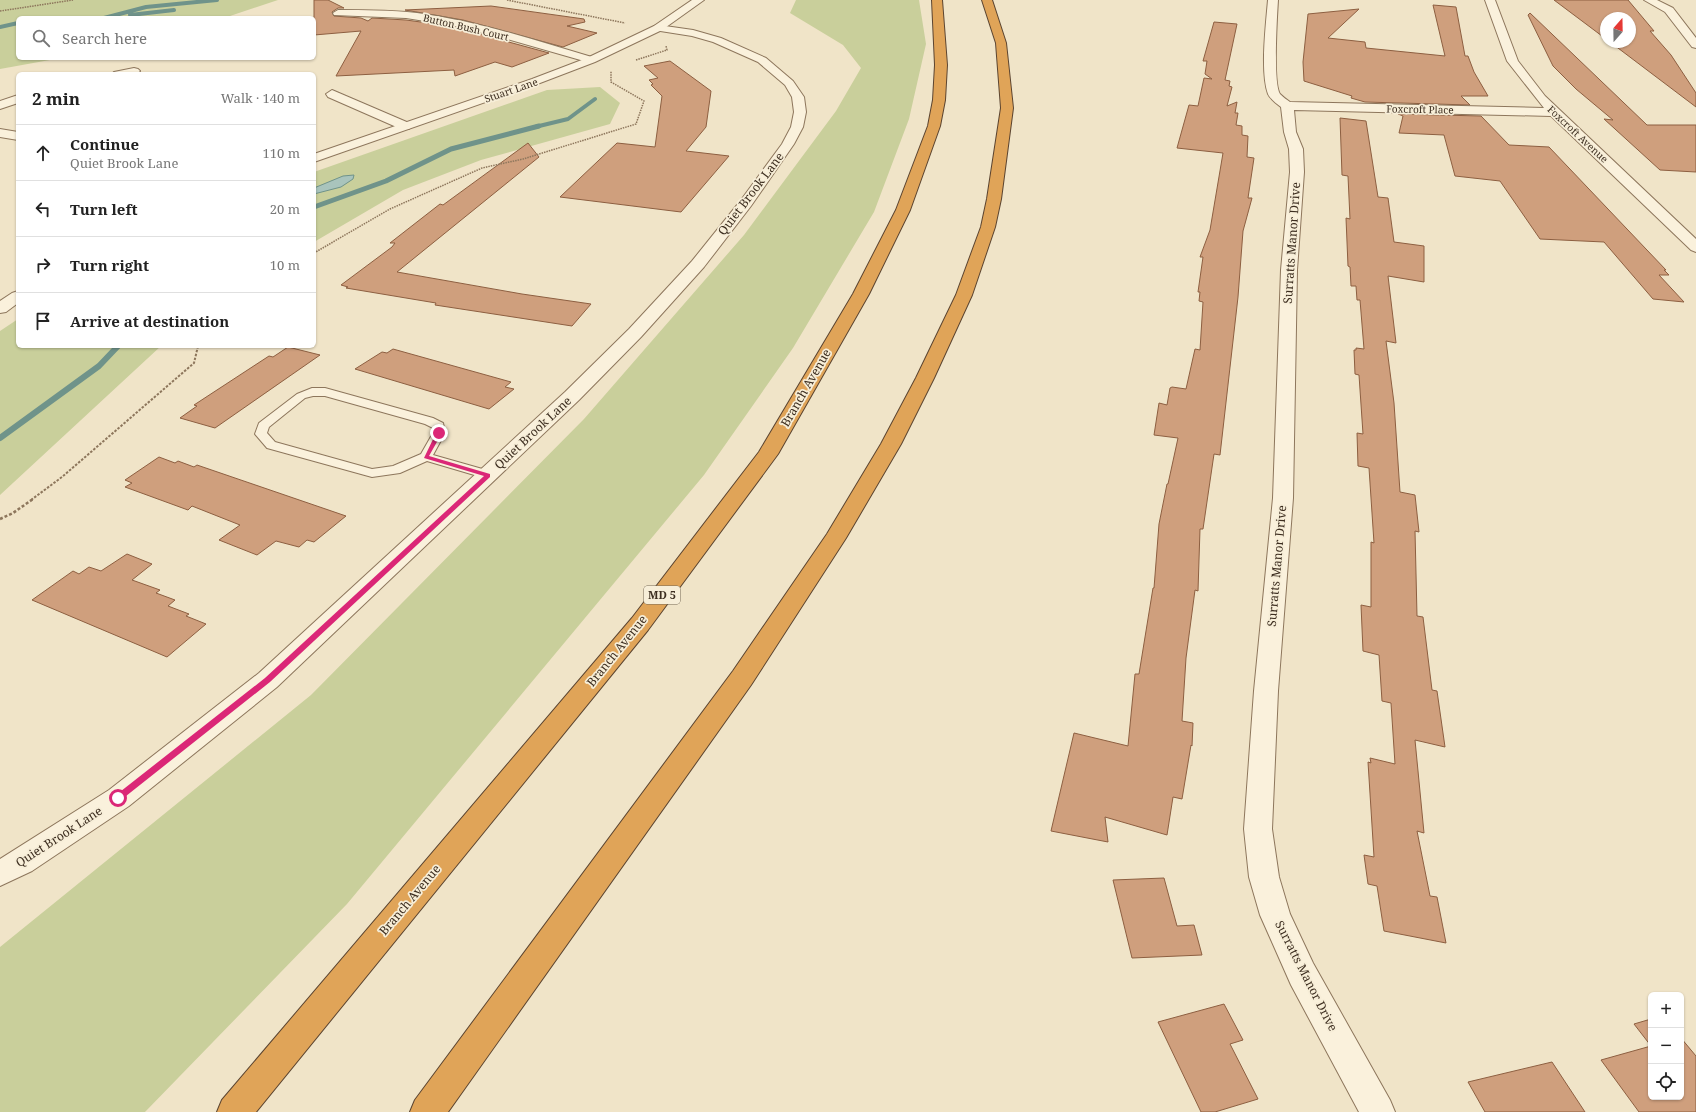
<!DOCTYPE html>
<html lang="en">
<head>
<meta charset="utf-8">
<style>
	body { margin:0; font-family:"Noto Serif",serif; background:#f6f6f6; color:#222 }
	.controls { position:absolute; right:12px; bottom:12px; display:grid; overflow:hidden; border-radius:6px; box-shadow:0 1px 3px #0004 }
	.controls button { width:36px; height:36px; display:grid; place-items:center; padding:0; border:0; border-bottom:1px solid #e0e0e0; background:#fff; color:#222; font:20px sans-serif }
	.compass { position:absolute; left:1600px; top:12px; width:36px; height:36px; border-radius:50%; background:#fff; box-shadow:0 1px 3px #0004; rotate:20deg }
	.stop { position:absolute; width:12px; height:12px; margin:-9px; border:3px solid #db2777; border-radius:50%; background:#fff }
	.stop.end { background:#db2777; border-color:#fff; box-shadow:0 1px 4px #0008 }
	.list { margin:0; padding:0; list-style:none }
	h2 { display:flex; justify-content:space-between; align-items:center; height:52px; margin:0; padding:0 16px; font-size:17px }
	h2 small { font-size:13px; font-weight:400; color:#767676 }
	.list li { display:grid; grid-template-columns:26px 1fr auto; gap:12px; align-items:center; box-sizing:border-box; height:56px; padding:0 16px; border-top:1px solid #e0e0e0 }
	.list b { display:block; font-size:15px; white-space:nowrap }
	.list p { margin:0; font-size:13px; white-space:nowrap; color:#767676 }
	.list em { font-size:13px; font-style:normal; color:#767676 }
	.icon { flex:none; width:22px; height:22px; fill:none; stroke:currentColor; stroke-width:2; stroke-linecap:round; stroke-linejoin:round }
	.map { position:relative; flex:none; width:1696px; height:1112px; overflow:hidden }
	.search { position:absolute; background:#fff; box-shadow:0 1px 3px #0004; left:16px; top:16px; width:300px; height:44px; display:flex; align-items:center; gap:10px; box-sizing:border-box; padding:0 14px; border-radius:6px; color:#767676; font-size:15px }
	.panel { position:absolute; background:#fff; box-shadow:0 1px 3px #0004; left:16px; top:72px; width:300px; height:276px; border-radius:6px }
	.map>svg:first-child { display:block }
	.green { fill:#c9cf9b }
	.water { fill:#a9c4bc; stroke:#6f938a }
	.lines { fill:none; stroke-linecap:round; stroke-linejoin:round }
	.stream-far2 { stroke:#6f938a; stroke-width:4 }
	.stream-far1 { stroke:#6f938a; stroke-width:5 }
	.stream { stroke:#6f938a; stroke-width:6 }
	.building { fill:#cf9f7d; stroke:#8d5f41 }
	.service-casing { stroke:#8d765c; stroke-width:2 }
	.minor-casing { stroke:#8d765c; stroke-width:2 }
	.tertiary-casing { stroke:#8d765c; stroke-width:2 }
	.motorway-casing { stroke:#5b4430; stroke-width:2 }
	.path-far2 { stroke:#8d765c; stroke-width:1.5; stroke-dasharray:1.5 1; stroke-linecap:butt }
	.path-far1 { stroke:#8d765c; stroke-width:2; stroke-dasharray:2.5 1.5; stroke-linecap:butt }
	.path { stroke:#8d765c; stroke-width:2.5; stroke-dasharray:3 2; stroke-linecap:butt }
	.service { fill:#faf1dc; fill-rule:evenodd }
	.minor { fill:#faf1dc; fill-rule:evenodd }
	.tertiary { fill:#faf1dc; fill-rule:evenodd }
	.motorway { fill:#e0a458; fill-rule:evenodd }
	.route { fill:#db2777 }
	.labels { text-anchor:middle; stroke-width:3.5; stroke-linejoin:round; paint-order:stroke }
	.far-street-label { font-size:10px; fill:#3d2e20; stroke:#f7eed8 }
	.shield { fill:#f7eed8; stroke:#756857; stroke-width:1 }
	.shield-label { font-size:11px; font-weight:bold; fill:#3d2e20 }
	.street-label { font-size:12px; fill:#3d2e20; stroke:#f7eed8 }
</style>
</head>
<body>
<div class="map">
<svg width="1696" height="1112" viewBox="0 0 1696 1112">
	<rect width="100%" height="100%" fill="#f0e4c8"/>
	<path class="green" d="M0 0H278L224 18H18V58H61L0 69Z
		M796 0H919L926 44 909 119 874 212 793 348 704 475 347 904 145 1112H0V947L311 695 584 419 744 235 836 111 861 68 843 45 790 13Z
		M600 87 620 103 610 124 481 160 403 190 314 242V172L547 90Z
		M18 319V346H161L0 495V331Z"/>
	<path class="water" d="M354 175 353 179 341 187 314 194V188L343 176Z"/>
	<g class="lines">
		<path class="stream-far2" d="M130 15 174 10
			M59 18H84
			M104 18 146 7 217 0
			M0 27 18 23
			M535 127 568 119 595 99"/>
		<path class="stream-far1" d="M314 207 386 181 451 149 539 126"/>
		<path class="stream" d="M0 438 99 366 118 346"/>
	</g>
	<path class="building" d="M314 0H328L344 8H338L332 12 334 16 361 18 368 21 372 18 406 20 450 26 549 53 512 67 495 62 455 76 454 70 336 76 361 31 314 35Z
		M1554 0H1628L1654 31H1650L1671 55 1696 93V107L1610 42H1630V18H1606V39Z
		M1433 5 1456 7 1465 56H1468L1474 72 1488 96H1461L1470 105 1365 102 1351 98 1352 96 1304 81 1303 62 1308 14 1359 9 1328 38 1365 42 1366 48 1445 56Z
		M491 6 584 19 585 22 567 26 597 33 563 47 463 20 405 10Z
		M1530 13 1647 125H1696V172L1660 170 1604 119 1613 120 1576 89 1553 66 1528 15Z
		M1214 22 1237 24 1225 80 1230 81 1229 86 1232 87 1227 106 1237 102 1235 113H1238L1236 125 1242 126V135L1248 136 1247 157 1254 158 1248 198H1252L1243 231 1238 297 1220 455 1214 454 1203 529H1200L1198 591 1195 590 1186 658 1182 721 1193 723 1192 746 1191 745 1182 799 1173 797 1167 835 1105 817 1108 842 1051 831 1074 733 1128 746 1135 674H1139L1153 588H1154L1159 524 1167 484H1168L1178 438 1154 435 1159 403 1167 405 1170 388 1172 387 1186 389 1195 349 1200 350 1203 302 1199 301 1200 292H1198L1203 257H1200L1210 230 1223 153 1177 148 1189 105 1198 106 1204 78 1212 79 1205 74 1207 61H1203Z
		M670 61 711 91 706 127 686 151 729 156 681 212 560 197 617 143 655 147 662 96 651 85 653 84 649 80 658 78 644 66Z
		M1398 114 1481 116 1509 145 1549 147 1666 270H1664L1669 275H1659L1684 302 1653 299 1604 242 1540 239 1500 181 1455 176 1444 135 1399 133 1403 116Z
		M1340 118 1366 121 1378 197 1388 198 1394 242 1424 246V282L1388 276 1396 343 1386 341 1394 403 1400 492 1415 495 1419 532 1415 531 1417 616 1423 617 1432 690 1437 691 1445 747 1415 740 1424 833 1417 831 1430 896 1437 897 1446 943 1384 931 1377 886 1368 884 1364 855 1374 857 1368 762 1371 763 1370 758 1395 764 1391 703 1382 701 1379 655 1363 651 1361 605 1371 607V542L1374 543 1369 468 1358 466 1357 433 1363 434 1359 375 1355 374 1354 350H1356V348L1364 349 1360 300H1357L1356 286H1351L1350 267 1348 266 1346 218 1350 219 1348 176 1342 175Z
		M528 143 539 157 397 272 522 294 591 304 572 326 435 305 436 303 346 288 348 287 341 285 392 247 395 243H390L440 204 443 205Z
		M288 347 320 355 215 428 180 418 197 406 194 405 269 356 273 357Z
		M393 349 511 382 505 387 514 389 489 409 355 369 382 352 387 353Z
		M159 457 175 463 178 461 194 467 197 465 346 516 314 542 307 540 299 547 276 541 257 555 219 540 240 525 192 506 188 510 125 487 132 483 125 480Z
		M127 554 152 564 132 580 160 590 156 593 175 600 168 606 189 614 186 616 206 624 167 657 32 600 73 571 79 574 89 567 101 571Z
		M1164 878 1177 926 1194 925 1202 955 1132 958 1113 880Z
		M1224 1004 1243 1040 1230 1044 1258 1099 1215 1112H1201L1158 1022Z
		M1651 1019V1046L1634 1024Z
		M1681 1038 1696 1056V1112H1639L1601 1060 1651 1046V1097H1681Z
		M1552 1062 1585 1112H1485L1468 1082Z"/>
	<g class="lines">
		<g class="service-casing">
			<path id="service" d="M312 388H325L433 418 443 423 445 433 433 455 493 472 494 475 493 478 488 479 427 461 400 473 372 477 267 448 255 434 259 423 297 394ZM313 396H325L425 424 433 428V433L421 454 393 466 372 469 275 442 267 433 269 427 305 398Z"/>
		</g>
		<g class="minor-casing">
			<path id="minor" d="M1268 0H1278C1277 16 1273 84 1280 94 1283 97 1287 100 1290 102L1544 108 1507 61 1485 0H1495L1518 61 1545 96 1696 239V252L1691 250 1551 116 1294 110 1296 132 1303 149 1304 172 1297 270 1293 498 1278 691 1272 829 1279 877 1290 914 1313 963 1390 1100 1395 1112H1359L1291 985 1260 915 1249 877 1244 829 1254 691 1273 498 1281 270 1290 172 1289 149 1284 132 1281 107C1277 104 1270 99 1268 94 1260 72 1266 24 1268 0Z
				M1644 0H1657L1673 8 1696 38V48L1692 47 1665 12Z
				M338 10C364 10 391 10 417 13 478 21 537 41 595 58L597 60 591 63 507 39 450 25 406 18 334 15 333 13Z
				M658 25 693 30 721 38 766 58 793 81 804 97 806 112 803 127 794 144 751 206 704 267 641 337 579 400 277 687 129 806 32 871 0 886V859L109 790 259 673 565 392 629 329 692 261 741 200 782 144 791 127 794 112 792 97 785 85 758 62 713 42 692 36 654 30 653 28 654 26Z
				M134 68 138 69 140 71 138 73 112 74 114 72Z
				M332 90 409 123 411 126 409 129H401L328 97 326 94Z
				M18 95V103L0 109V101Z
				M0 129 18 132V140L0 137Z"/>
		</g>
		<g class="tertiary-casing">
			<path id="tertiary" d="M692 0H704L662 30 595 62 540 83 314 162V154L532 79 587 58 654 26Z
				M18 291V303L6 312 0 313V301L12 293Z"/>
		</g>
		<g class="motorway-casing">
			<path id="motorway" d="M932 0H942L947 65 945 100 940 126 910 210 869 294 778 454 648 630 256 1112H217L222 1100 632 618 759 452 853 294 896 210 928 126 933 100 935 65Z
				M982 0H992L1006 43 1013 108 1001 199 995 227 972 295 934 378 901 444 846 538 751 685 448 1112H410L415 1100 733 671 827 534 881 444 916 378 956 295 981 227 987 199 1001 108 996 43Z"/>
		</g>
		<path class="path-far2" d="M507 0 625 23
			M0 11 73 0
			M636 60 667 50 666 46
			M314 253 390 209 482 168 523 159 636 124 644 101 611 82V71"/>
		<path class="path-far1" d="M31 500 62 477 194 363 198 346"/>
		<path class="path" d="M0 519 13 513 33 499"/>
		<use href="#service" class="service"/>
		<use href="#minor" class="minor"/>
		<use href="#tertiary" class="tertiary"/>
		<use href="#motorway" class="motorway"/>
	</g>
	<path class="route" d="M439 431 442 433 429 456 490 474V477L270 682 121 800H116V795L265 678 484 476 424 458 436 433Z"/>
	<g class="labels">
		<g class="far-street-label">
			<text transform="translate(466 27) rotate(13)" y="4">Button Bush Court</text>
			<text transform="translate(511 90) rotate(-19)" y="4">Stuart Lane</text>
			<text transform="translate(1420 109) rotate(1)" y="4">Foxcroft Place</text>
			<text transform="translate(1578 134) rotate(43)" y="4">Foxcroft Avenue</text>
		</g>
		<rect class="shield" x="644" y="586" width="36" height="18" rx="3"/>
		<g class="shield-label">
			<text x="662" y="599">MD 5</text>
		</g>
		<g class="street-label">
			<text transform="translate(751 194) rotate(-53)" y="4">Quiet Brook Lane</text>
			<text transform="translate(1292 243) rotate(-86)" y="4">Surratts Manor Drive</text>
			<text transform="translate(806 388) rotate(-60)" y="4">Branch Avenue</text>
			<text transform="translate(533 433) rotate(-43)" y="4">Quiet Brook Lane</text>
			<text transform="translate(1277 566) rotate(-85)" y="4">Surratts Manor Drive</text>
			<text transform="translate(617 651) rotate(-51)" y="4">Branch Avenue</text>
			<text transform="translate(59 837) rotate(-33)" y="4">Quiet Brook Lane</text>
			<text transform="translate(410 900) rotate(-50)" y="4">Branch Avenue</text>
			<text transform="translate(1306 976) rotate(63)" y="4">Surratts Manor Drive</text>
		</g>
	</g>
</svg>
<div class="controls">
<button>+</button>
<button>−</button>
<button><svg class="icon" aria-label="locate" viewBox="0 0 24 24"><circle cx="12" cy="12" r="6"/><path d="M12 2v4M12 18v4M2 12h4M18 12h4"/></svg></button>
</div>
<svg class="compass" viewBox="-18 -18 36 36"><path d="M0-13l5 13h-10z" fill="#e53935"/><path d="M0 13l5-13h-10z" fill="#767676"/></svg>
<div class="stop" style="left:118px;top:798px"></div>
<div class="stop end" style="left:439px;top:433px"></div>
<div class="search"><svg class="icon" aria-label="search" viewBox="0 0 24 24"><circle cx="10" cy="10" r="6"/><path d="M15 15l6 6"/></svg>Search here</div>
<section class="panel">
<h2>2 min<small>Walk · 140 m</small></h2>
<ul class="list">
<li><svg class="icon" aria-label="ahead" viewBox="0 0 24 24"><path d="M12 20V5M6 11l6-6 6 6"/></svg><div><b>Continue</b><p>Quiet Brook Lane</p></div><em>110 m</em></li>
<li><svg class="icon" aria-label="left" viewBox="0 0 24 24"><path d="M17 20v-9H6M10 6l-5 5 5 5"/></svg><div><b>Turn left</b></div><em>20 m</em></li>
<li><svg class="icon" aria-label="right" viewBox="0 0 24 24"><path d="M7 20v-9h11M14 6l5 5-5 5"/></svg><div><b>Turn right</b></div><em>10 m</em></li>
<li><svg class="icon" aria-label="arrive" viewBox="0 0 24 24"><path d="M6 21V4h12l-3 4 3 4H6"/></svg><div><b>Arrive at destination</b></div></li>
</ul>
</section>
</div>
</body>
</html>
